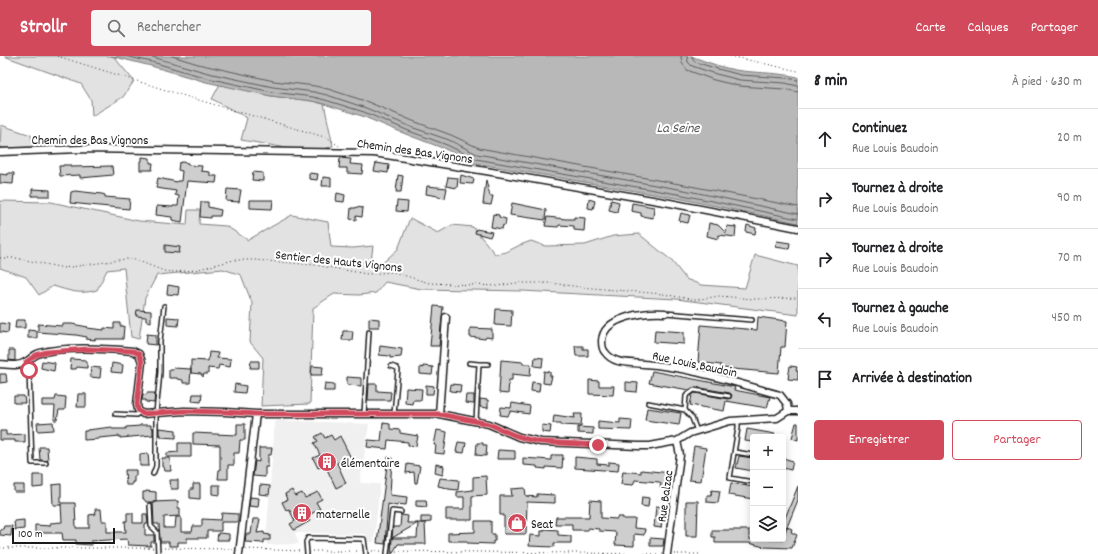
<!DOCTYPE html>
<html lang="fr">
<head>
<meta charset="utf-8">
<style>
	body { margin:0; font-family:Dekko,sans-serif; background:#f6f6f6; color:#202124 }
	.controls { position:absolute; right:12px; bottom:12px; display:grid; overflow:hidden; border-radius:4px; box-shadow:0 2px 10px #0003 }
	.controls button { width:36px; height:36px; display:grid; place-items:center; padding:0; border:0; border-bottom:1px solid #e0e0e0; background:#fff; color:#202124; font:20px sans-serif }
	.scale { position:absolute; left:12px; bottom:10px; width:103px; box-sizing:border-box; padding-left:4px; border:2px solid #1c1c1c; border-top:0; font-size:11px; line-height:14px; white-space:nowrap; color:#1c1c1c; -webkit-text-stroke:3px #fff; paint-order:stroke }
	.stop { position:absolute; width:12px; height:12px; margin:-9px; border:3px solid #d1495b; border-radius:50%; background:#fff }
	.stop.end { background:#d1495b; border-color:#fff; box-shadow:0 1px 4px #0008 }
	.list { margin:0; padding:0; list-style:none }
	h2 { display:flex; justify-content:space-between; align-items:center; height:52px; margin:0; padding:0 16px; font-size:17px }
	h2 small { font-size:13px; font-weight:400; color:#757577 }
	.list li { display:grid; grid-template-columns:26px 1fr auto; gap:12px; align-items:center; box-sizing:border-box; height:60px; padding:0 16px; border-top:1px solid #e0e0e0 }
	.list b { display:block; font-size:15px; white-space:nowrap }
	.list p { margin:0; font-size:13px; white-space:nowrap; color:#757577 }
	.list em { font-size:13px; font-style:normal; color:#757577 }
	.actions { display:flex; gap:8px; padding:12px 16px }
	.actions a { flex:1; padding:9px 0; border:1px solid #d1495b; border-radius:4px; text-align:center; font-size:14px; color:#d1495b }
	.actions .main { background:#d1495b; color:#fff }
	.icon { flex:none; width:22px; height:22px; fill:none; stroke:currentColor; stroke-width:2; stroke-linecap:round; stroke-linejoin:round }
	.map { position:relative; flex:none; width:798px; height:498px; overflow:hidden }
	header { display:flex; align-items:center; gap:24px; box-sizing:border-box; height:56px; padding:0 20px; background:#d1495b; color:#fff }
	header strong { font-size:19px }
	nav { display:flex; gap:22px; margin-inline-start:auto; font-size:14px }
	.search { width:280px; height:36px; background:#f6f6f6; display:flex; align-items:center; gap:10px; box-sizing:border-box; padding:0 14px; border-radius:4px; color:#757577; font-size:15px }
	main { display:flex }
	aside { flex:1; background:#fff }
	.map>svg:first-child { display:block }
	.built { fill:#f0f0f0 }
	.green { fill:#e2e2e2; stroke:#7f7f7f }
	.water { fill:#b8b8b8; stroke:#7a7a7a }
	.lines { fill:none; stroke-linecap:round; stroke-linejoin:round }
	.shore { stroke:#5a5a5a; stroke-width:1 }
	.building { fill:#cecece; stroke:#1c1c1c }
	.lane-casing { stroke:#1c1c1c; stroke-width:6 }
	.street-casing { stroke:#1c1c1c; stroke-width:9 }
	.path { stroke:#1c1c1c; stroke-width:1; stroke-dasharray:1 3; stroke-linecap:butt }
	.lane { stroke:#fff; stroke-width:3 }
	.street { stroke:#fff; stroke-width:6 }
	.route { stroke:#d1495b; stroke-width:5 }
	.labels { text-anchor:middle; stroke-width:4; stroke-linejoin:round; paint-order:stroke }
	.street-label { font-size:13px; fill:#1c1c1c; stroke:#fff }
	.poi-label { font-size:13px; fill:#1c1c1c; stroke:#fff; text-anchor:start }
	.water-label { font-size:14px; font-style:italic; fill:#5a5a5a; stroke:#fff }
</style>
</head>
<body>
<header>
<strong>Strollr</strong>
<div class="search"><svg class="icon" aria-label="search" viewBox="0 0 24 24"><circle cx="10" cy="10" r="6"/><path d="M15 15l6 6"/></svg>Rechercher</div>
<nav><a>Carte</a><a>Calques</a><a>Partager</a></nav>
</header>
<main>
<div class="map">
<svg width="798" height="498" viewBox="0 0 798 498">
	<rect width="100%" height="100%" fill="#fff"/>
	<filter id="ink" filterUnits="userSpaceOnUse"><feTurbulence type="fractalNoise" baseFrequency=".025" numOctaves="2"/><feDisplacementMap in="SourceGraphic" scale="8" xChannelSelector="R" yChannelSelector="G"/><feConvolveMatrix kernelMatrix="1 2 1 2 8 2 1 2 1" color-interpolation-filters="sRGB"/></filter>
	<g filter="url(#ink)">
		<path class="built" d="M275 364 369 368 360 427 380 428 374 486 367 485 366 478 295 477 299 488 267 489 266 484Z"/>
		<path class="green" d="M4 0H111L114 1 134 25 123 41 92 60 91 44 81 28Z
			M220 28 271 40 312 45 324 48 333 90 318 95 287 92 241 84 247 62 212 43Z
			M1 69 31 79 33 91 0 92Z
			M0 145 51 146 139 165 187 169 188 154H200L199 168 226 170 248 184 292 159 328 166 331 191 353 192 373 190 370 213 378 211 398 193 410 162 438 177 452 169 473 171 495 198 506 196 520 189 531 185 545 190 585 189 613 180 639 178 671 204 686 223 701 229 745 232 755 199 798 210V259L676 243 522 235 421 233 385 226 376 237 359 239 334 238 313 252 310 348 261 350 263 302 250 286 252 247 241 219 223 213 157 219 145 242 139 283 131 281 124 212 107 214 97 234C80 239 70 235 53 230L39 239 26 221 0 212Z"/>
		<path class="water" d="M111 0H691C707 6 725 13 742 15 761 17 780 17 798 21V167L682 143 474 107 445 93 408 79 362 60 324 48 312 45 271 40 206 26 151 10Z"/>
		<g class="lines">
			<path class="shore" d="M125 0 152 6 207 22 272 36 313 41 325 44 364 56 409 75 447 89 476 103 683 139 798 163
				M149 0 208 17 273 31 314 36 327 39 366 52 411 71 449 84 477 98 684 134 798 158
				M172 0 198 8 274 25 315 30 328 33 368 46 413 65 451 79 479 92 685 129 798 151
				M681 0 682 7 687 14 714 24 739 30 784 33 798 36
				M687 0 688 6 692 10 716 18 740 24 785 27 798 30
				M692 0 693 3 695 6 718 13 741 19 786 22 798 24"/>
		</g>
		<path class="building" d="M142 101 150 102V107H153L152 114H140V105H142Z
			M340 102 351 103 350 108 363 109 362 118 347 117V112H339Z
			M182 106 188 107V109L202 110 201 115 210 116V120H217L216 127 187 125 182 166 172 164V161L156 159 157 150 173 151V150H178L179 140 175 139 176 135 156 132 158 122 177 126V125H181L182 115 178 114 179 107Z
			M376 107 389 109 388 117 374 115Z
			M63 109H71V111L112 110 113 119 80 122V119L60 120 59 110H63Z
			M253 116 263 117V125L252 124Z
			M8 117H14L13 128 0 127V118L8 119Z
			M309 117 318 118 317 124 309 123Z
			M398 119 403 120 401 136H396Z
			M461 119 474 123 473 128 460 127Z
			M323 121 331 122V130H322Z
			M448 121 458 122 457 132 446 130Z
			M486 124 490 140H493L491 149 483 148Z
			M427 130 447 132 445 142 438 141V140L426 138Z
			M32 133 50 134V140H32Z
			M227 133 241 134 239 146 226 145Z
			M75 135 102 138 105 139V141L130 143 129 153 70 147 71 136Z
			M337 137 345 139 344 146 336 145Z
			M589 143 595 145 593 153 588 152Z
			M250 144H273L272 153 250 152Z
			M611 144 619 146 617 156 609 154Z
			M397 145 408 146 407 156 396 155Z
			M201 146H208V151L221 154 220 160H211V162L200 161Z
			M512 147 546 154 545 164 510 159Z
			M632 147 654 151 653 162 641 160V157L631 155Z
			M356 151 363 152 362 161 356 160V164L350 163 351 152H356Z
			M681 157 690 159 688 167 679 165Z
			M493 158 499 159V161L506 163 505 170 503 169 502 173 491 171Z
			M547 161 566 163H574V161L585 162 584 175 574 174V170L559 169 558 171 545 170Z
			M709 167 718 169 726 177 727 170 736 171 735 181 719 179 718 183 707 180Z
			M747 169 756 172 755 178 746 176Z
			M476 173 492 176 490 181 475 177Z
			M777 185 790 187 789 193 775 191Z
			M165 189 180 191 179 197 165 196Z
			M168 229 179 231 178 239 167 238Z
			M434 250 443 251 439 290H430Z
			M496 253 512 254 511 270 495 269Z
			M137 254 151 255V266L146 265V261L136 260Z
			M167 261 179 262 178 270 167 269Z
			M758 261 787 265 785 291H781L779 317 721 312V309L698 306 701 269 757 274Z
			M369 262 379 263V271H369Z
			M16 264H25V272H15Z
			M0 267 9 268 8 277 0 276Z
			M114 267H120V270H124L123 283H95V284L86 283 87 281 76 279 38 276V268L62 270V268H72L88 271 87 272 104 274V272L114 273Z
			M470 272 492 273V282L486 281 485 283 470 281Z
			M28 274 37 275V282H28Z
			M655 274 684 276V288L654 286Z
			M343 275H353L352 284H342Z
			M147 278 156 279V289L146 288Z
			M380 290 402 293 401 301 390 302V300L379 299Z
			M575 290H583V293H588V300H576Z
			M9 294H15V305L9 304Z
			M209 296 218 297 217 302 231 303 230 311 219 309 218 313 208 312V318H204L203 321 201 318 191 317V304L208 305Z
			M535 301 543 302 542 311 534 310Z
			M71 303 86 304V306H87V312L77 311 76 313H70Z
			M501 304 523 306V308H531L530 320 512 318V324H509L508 338 499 337Z
			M42 305 55 307 54 315 41 312Z
			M251 305H259V312H250Z
			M112 307 123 309 122 317 111 316Z
			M312 310 323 311 322 319H311Z
			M423 310 433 311 432 319 420 318V311L423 312Z
			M790 310 797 311 796 315H798V324L788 323Z
			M91 311 101 312 100 322 90 321Z
			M173 312 191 313 190 327H183V324L177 323V322H169V313H173Z
			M544 315 550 316V320H552L550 328 543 327Z
			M652 315 735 331 734 334 770 341 767 352 726 345 724 355 690 349 692 339 695 337 728 343 731 342 732 339 730 337 695 331 689 334 649 327Z
			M0 318H6L7 326 0 327Z
			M347 321 361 322V330L347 329Z
			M589 324 599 325V330H614L613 339 589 338Z
			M532 326 540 327 539 336 531 335Z
			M626 326 638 327 637 336 626 335Z
			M325 327 334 328V335H324Z
			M235 328 246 330 245 337 234 336Z
			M369 328H377V335L391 336 390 344H368Z
			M451 328 461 329 460 336 450 335Z
			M426 329 434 330 433 338H426Z
			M406 332 422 333 421 344H413L412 348 405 347Z
			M147 337H155L154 347 146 346V344H142L143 338 146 339Z
			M78 338H86V351H77Z
			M193 338H202L201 346 192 345Z
			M466 339H474V348L465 347Z
			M14 340H24L25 347H14Z
			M56 340 66 341 65 354H59L57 364H54L55 350H42V344H55Z
			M480 343 488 344V352L480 351Z
			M512 347 530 350 529 358 511 355 508 360 500 359 501 351 511 352Z
			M647 352 681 357 679 369 645 364Z
			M574 358H582L581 370 561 369V367H553L554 359 575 362Z
			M620 363 632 364 631 374 598 373V365L620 367Z
			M53 366 54 374 38 375 37 367Z
			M383 367 390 368V373L400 374V377L418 380 416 390 408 389V386L388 384 387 393 367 391 368 384 381 385Z
			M796 367H798V384L792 382Z
			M237 368H245V384H240L239 397H234V409H228V423H218L219 414H220V389L193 388V377L237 379Z
			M140 369H151V372H153V379L120 382V380L99 382V383L84 384V375H87V374L112 371V373H126V371L140 370Z
			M542 369 551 370 550 377 542 376Z
			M578 371 593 372V378L578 377Z
			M159 372 176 374V382L161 381V378L159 379Z
			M747 373 775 378V381H753V386L745 385Z
			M437 374 447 376 444 398 435 397 436 389H434Z
			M0 375H6V379L25 378V386H15V384H0Z
			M322 377 325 382 331 379 334 384 340 380 350 400 337 407 346 427 336 432 325 409 318 412 313 402 320 399 314 387 318 385 315 381Z
			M458 386 466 387 464 397 456 396Z
			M178 387H191V401H167V397L178 396Z
			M477 387H483V389H487L486 400 476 399Z
			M694 390 706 392 701 425 689 424Z
			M39 391H47L48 405 40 404Z
			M259 392H272L271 399H268V411H265V421L253 420 255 405 259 406Z
			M498 394 515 395V403H497Z
			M148 397 149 410H140V398Z
			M553 399H563L562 412 546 411V413L537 412V410L523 409V402L551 404V400H553Z
			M739 400 753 402V415L736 412Z
			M388 401 392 402 390 439 407 441 406 449 397 448V450L388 448 385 488 377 487Z
			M575 401 597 403V408L609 409V406L619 407 618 415 575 412Z
			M162 402H170L171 415H165L164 411H162Z
			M783 402 793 405 791 414 783 412Z
			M407 408 420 410 417 427H415L414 416 406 417Z
			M436 408 444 410 443 419 435 417Z
			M125 414H136V420H134V426H132V429H126Z
			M641 414 671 417 668 433 660 432 661 427 659 426 635 424 633 429 621 428 623 415 641 417Z
			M33 419H43V431L33 432Z
			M486 420 487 439 472 440V464H446V453H464V441H457V436L473 434V421Z
			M440 422 459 424 458 434 448 433V432L438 430Z
			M170 424H178V433H171Z
			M731 427 753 431V443L729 439Z
			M61 428V447H75L76 472H89V459L96 458 95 453H101L102 465H107V476H126L125 465H127V457H133V467H143V458H147L148 468H145V479H154V486H151V490L128 489 127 483 91 485V489L76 488V484H63L62 477H35V469L50 470V467L62 466 61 448V449H53L52 429Z
			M193 428H200V443L190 442V433H193Z
			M14 429H24V436H14Z
			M212 429H220V439L212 438Z
			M260 429 270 430 269 439 259 438Z
			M798 430V444L787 471 783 469V467Z
			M525 432 526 440 537 441V438L555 439V447L527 446 526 478H504V459H500V440H512L511 433Z
			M292 434 295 440 302 437 305 442 318 436 322 443 316 446 320 453 307 460 310 465 294 474 290 468 295 465 289 453 286 454 282 446 287 444 285 438Z
			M712 434 720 435 718 447 707 446V439H711Z
			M146 435 156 436V446H146L144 443H143V436H146Z
			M250 441 259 442 258 451 249 450Z
			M642 441 649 442 648 451 641 450Z
			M416 444H426L427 451 416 450Z
			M590 444 601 445V462L617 463V461H623V463H635L634 472 645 473 644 479 634 478V490L615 489 616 476 599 475V473L588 472V474H572V468H555L556 461H589Z
			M178 445V452H180V460L164 461V472H175L176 461H181V476H192L193 470H202V463L221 464 222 457 238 458V466H221V475H207V482H187V486H178V490H169V486H160L159 468H154L153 446Z
			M686 445H698L697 480H686Z
			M656 450 664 451 661 472 654 471Z
			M401 459 408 460 407 467H418L392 482 393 471H400Z
			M421 461H431V466L421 467Z
			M253 463H260L257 477 264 476V478L270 479V484H264V487L245 486 246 478H251Z
			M24 464V473L15 474 14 465Z
			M475 465H491V478H495V485H493V488L467 487V485H448V477L475 476Z
			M418 467H425L426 488H398L392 498H391L392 482H417Z
			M4 470H12L11 480 0 479V473H3Z
			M787 471 792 473 791 476 797 479 792 492 764 491 749 487H715V481H712V474H749V483L782 484Z
			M544 473 558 474V479L571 480V487H554V491L529 490 530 479 541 480V475H544Z
			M218 477 229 478V484H217Z
			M650 482 664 483 663 490H650Z"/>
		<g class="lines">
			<g class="lane-casing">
				<path id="lane" d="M665 257 752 264
					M26 306 29 314 32 407H46
					M469 307 479 308H488
					M391 310 397 312 398 314 394 358
					M648 347 685 354 692 362 697 375
					M685 354 686 340 694 334 729 340
					M115 358 136 359 140 356
					M364 358 369 276
					M738 364V372L730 422 753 426
					M476 365 479 308
					M735 396 753 399
					M153 418 156 410V357L160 316V285L164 250
					M150 449 151 470 157 476 158 498
					M307 498 306 486 308 482 364 483 366 498
					M387 498 392 455 401 456"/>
			</g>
			<g class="street-casing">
				<path id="street" d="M0 96 81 93 374 97 486 115 670 147 798 172
					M0 308C9 309 19 311 27 305 32 302 35 298 40 297 66 290 106 293 133 295L139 298 142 306 137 348 138 354 143 358 184 355 226 356 256 358H439L489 368 519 381 541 386 639 390H650L677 385 690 377 730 365 777 362 788 355 787 348 780 339C736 327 690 311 644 308 631 306 614 309 605 296 602 293 602 288 602 285 603 260 646 256 665 257
					M788 355H798
					M439 358 446 261
					M239 498 256 358
					M667 498 680 399 677 385"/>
			</g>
			<path class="path" d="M57 0 185 40 328 82 339 90
				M730 0 798 15
				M0 202H16L64 212 126 203 136 204 164 215 175 216 195 214 234 204H255L315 209 367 218 393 216 429 227 497 230 516 227H550L580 231 663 238 695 244 719 240 754 243 798 242
				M0 492H153
				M164 492 233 493
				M246 493 302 495
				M312 495H360
				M372 495H382
				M392 495 660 498
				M674 498H699"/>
			<use href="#lane" class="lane"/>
			<use href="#street" class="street"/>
		</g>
	</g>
	<g class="lines" filter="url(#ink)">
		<path class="route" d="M29 314 26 306 36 299 47 296 89 293 133 295 139 298 142 306 137 348 138 354 143 358 184 355 226 356 256 358H439L489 368 514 379 530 384 541 386 598 389"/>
	</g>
	<defs>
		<g id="building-disc" transform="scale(1)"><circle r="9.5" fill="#d1495b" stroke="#fff"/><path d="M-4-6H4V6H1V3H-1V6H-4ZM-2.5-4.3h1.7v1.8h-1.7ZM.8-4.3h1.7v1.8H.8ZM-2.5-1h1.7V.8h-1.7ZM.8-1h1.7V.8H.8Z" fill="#fff"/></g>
		<g id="shop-disc" transform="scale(1)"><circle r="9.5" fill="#d1495b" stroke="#fff"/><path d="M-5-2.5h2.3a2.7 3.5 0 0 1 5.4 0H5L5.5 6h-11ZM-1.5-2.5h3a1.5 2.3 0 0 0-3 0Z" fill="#fff"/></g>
	</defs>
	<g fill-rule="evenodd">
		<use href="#building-disc" x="327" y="406"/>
		<use href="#building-disc" x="302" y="457"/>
		<use href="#shop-disc" x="517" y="467"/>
	</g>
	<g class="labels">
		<g class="street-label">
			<text x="90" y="88">Chemin des Bas Vignons</text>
			<text transform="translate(415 94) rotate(8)" y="5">Chemin des Bas Vignons</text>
			<text transform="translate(339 204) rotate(6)" y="5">Sentier des Hauts Vignons</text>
			<text transform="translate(695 307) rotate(12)" y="5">Rue Louis Baudoin</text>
			<text transform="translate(664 440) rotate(-82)" y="5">Rue Balzac</text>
		</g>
		<g class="poi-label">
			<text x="341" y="411">élémentaire</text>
			<text x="316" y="462">maternelle</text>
			<text x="531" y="472">Seat</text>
		</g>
		<g class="water-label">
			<text x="678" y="76">La Seine</text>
		</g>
	</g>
</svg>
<div class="controls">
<button>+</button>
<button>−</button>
<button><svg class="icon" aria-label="layers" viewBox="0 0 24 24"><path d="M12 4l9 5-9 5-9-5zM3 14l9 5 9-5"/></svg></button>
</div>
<div class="scale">100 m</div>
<div class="stop" style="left:29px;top:314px"></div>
<div class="stop end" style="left:598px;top:389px"></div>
</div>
<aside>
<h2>8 min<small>À pied · 630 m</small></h2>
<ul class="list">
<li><svg class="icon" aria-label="ahead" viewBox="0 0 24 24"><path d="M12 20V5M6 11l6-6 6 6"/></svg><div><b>Continuez</b><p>Rue Louis Baudoin</p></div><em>20 m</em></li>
<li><svg class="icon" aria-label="right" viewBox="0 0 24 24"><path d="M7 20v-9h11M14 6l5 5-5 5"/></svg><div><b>Tournez à droite</b><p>Rue Louis Baudoin</p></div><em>90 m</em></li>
<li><svg class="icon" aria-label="right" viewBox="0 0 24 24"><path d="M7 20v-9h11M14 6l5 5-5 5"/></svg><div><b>Tournez à droite</b><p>Rue Louis Baudoin</p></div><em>70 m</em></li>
<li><svg class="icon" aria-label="left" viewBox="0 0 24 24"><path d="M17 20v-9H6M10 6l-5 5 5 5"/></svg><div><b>Tournez à gauche</b><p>Rue Louis Baudoin</p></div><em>450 m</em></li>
<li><svg class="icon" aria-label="arrive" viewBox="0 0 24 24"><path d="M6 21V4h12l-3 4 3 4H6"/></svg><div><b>Arrivée à destination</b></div></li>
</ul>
<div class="actions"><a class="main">Enregistrer</a><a>Partager</a></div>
</aside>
</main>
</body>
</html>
